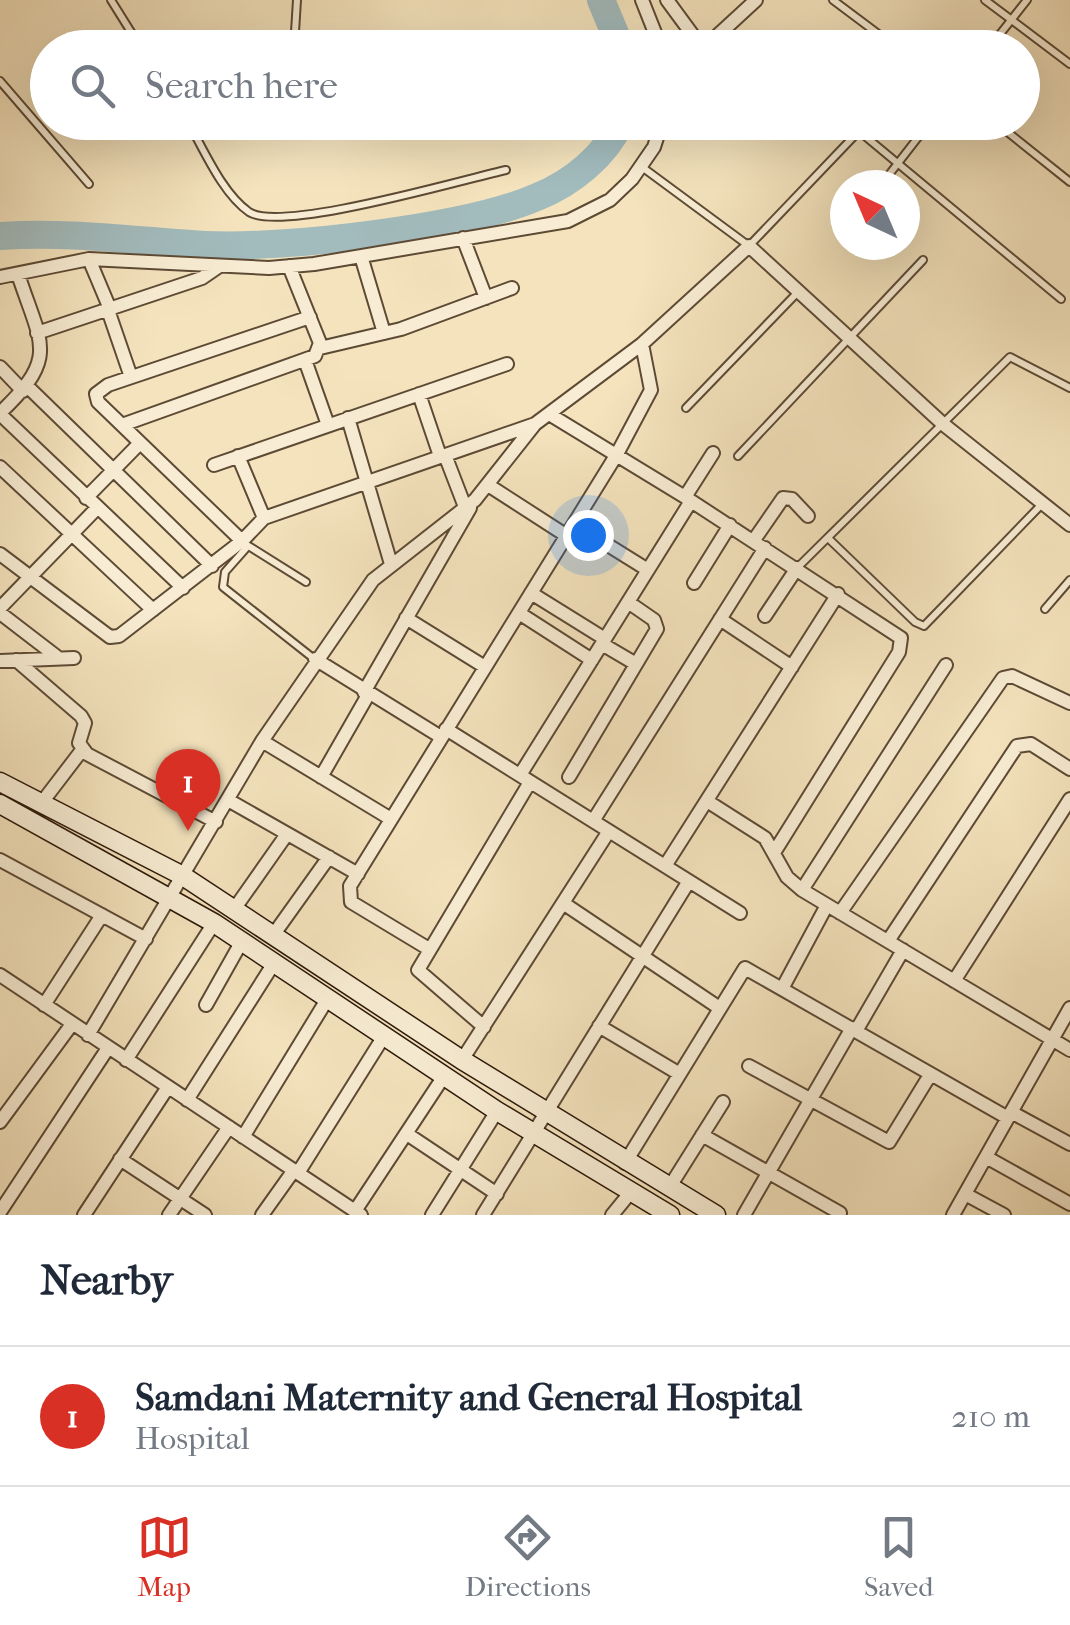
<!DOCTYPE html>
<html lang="en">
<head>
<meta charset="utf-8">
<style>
	body { margin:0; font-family:"IM FELL French Canon",serif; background:#f6f6f7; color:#1f2937 }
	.compass { position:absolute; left:830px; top:170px; width:90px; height:90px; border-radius:50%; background:#fff; box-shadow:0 10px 40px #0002; rotate:316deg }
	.you { position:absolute; left:588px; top:535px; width:35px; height:35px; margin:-25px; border:8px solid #fff; border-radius:50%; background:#1a73e8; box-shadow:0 0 0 15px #1a73e833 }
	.badge { display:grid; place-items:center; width:65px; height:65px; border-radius:50%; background:#d93025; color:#fff; font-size:32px; font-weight:700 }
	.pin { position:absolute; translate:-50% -82px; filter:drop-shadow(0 2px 5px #0008) }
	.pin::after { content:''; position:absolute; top:52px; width:35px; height:30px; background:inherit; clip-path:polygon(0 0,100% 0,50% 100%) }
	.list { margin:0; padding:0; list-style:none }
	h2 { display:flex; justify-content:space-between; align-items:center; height:130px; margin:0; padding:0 40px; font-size:42px }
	h2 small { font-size:32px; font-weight:400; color:#747a83 }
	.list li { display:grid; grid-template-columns:65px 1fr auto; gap:30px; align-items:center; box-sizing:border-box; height:140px; padding:0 40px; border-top:2px solid #e0e1e3 }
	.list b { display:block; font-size:38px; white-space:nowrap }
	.list p { margin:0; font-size:32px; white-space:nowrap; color:#747a83 }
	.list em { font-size:32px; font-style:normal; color:#747a83 }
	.icon { flex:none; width:55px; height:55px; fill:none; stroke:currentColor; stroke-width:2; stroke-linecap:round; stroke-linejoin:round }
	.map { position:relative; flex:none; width:1070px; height:1215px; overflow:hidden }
	.search { position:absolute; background:#fff; box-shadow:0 10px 40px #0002; left:30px; right:30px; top:30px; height:110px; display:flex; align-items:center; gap:25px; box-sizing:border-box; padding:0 35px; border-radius:55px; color:#747a83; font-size:38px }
	.sheet { height:270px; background:#fff }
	nav { display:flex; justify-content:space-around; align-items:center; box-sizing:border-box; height:140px; border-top:2px solid #e0e1e3; background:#fff; font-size:28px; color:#747a83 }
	nav a { display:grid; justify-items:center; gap:5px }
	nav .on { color:#d93025 }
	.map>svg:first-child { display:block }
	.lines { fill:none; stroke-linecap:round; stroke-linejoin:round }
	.river { stroke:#a2bbbd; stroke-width:28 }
	.lane-casing { stroke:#5d4a35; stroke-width:10 }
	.street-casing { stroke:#5d4a35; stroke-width:16 }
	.secondary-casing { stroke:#2b1708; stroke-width:21 }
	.lane { stroke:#f8edd4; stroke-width:6 }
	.street { stroke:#f8edd4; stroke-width:12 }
	.secondary { stroke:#f8edd4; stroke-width:18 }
</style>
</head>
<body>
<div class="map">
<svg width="1070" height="1215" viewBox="0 0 1070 1215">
	<rect width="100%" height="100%" fill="#f4e3bd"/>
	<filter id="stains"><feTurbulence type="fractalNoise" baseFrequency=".002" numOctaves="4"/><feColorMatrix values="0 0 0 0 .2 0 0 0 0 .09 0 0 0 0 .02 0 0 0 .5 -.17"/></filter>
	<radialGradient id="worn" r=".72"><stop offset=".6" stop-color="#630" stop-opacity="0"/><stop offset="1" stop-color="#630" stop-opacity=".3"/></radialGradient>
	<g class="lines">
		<path class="river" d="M601 0 621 48
			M0 236C70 231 136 241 206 245 285 249 466 228 537 197 572 183 605 156 621 122"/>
		<g class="lane-casing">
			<path id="lane" d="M111 0 141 48
				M833 0 897 48
				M985 0 1070 64
				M294 48 297 0
				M989 48 1027 0
				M0 81 89 184
				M188 122C204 150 222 193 249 212 281 233 461 180 506 170
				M848 122 1061 299
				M995 122 1070 182
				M642 167 749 246 859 131
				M881 185 930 122
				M686 408 798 292
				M738 456 923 260
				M828 538 915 622 924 626 1043 503
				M247 545 306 582
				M248 546 225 572 223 587 313 658
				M797 568 1010 357 1070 388
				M1045 609 1070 580"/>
		</g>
		<g class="street-casing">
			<path id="street" d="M642 0 661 48
				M667 0 692 34
				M704 48 756 0
				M463 238 486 298
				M361 256 384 333
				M89 259 110 309
				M0 277 89 259 269 268 314 264 568 221 610 200 632 179 654 147 662 122
				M108 310 131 377
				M37 333 202 278 218 267
				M320 348 401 329 512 288
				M305 360 328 425
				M0 367 23 391
				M27 386 212 566
				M419 394 440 456
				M0 413C60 356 41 345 18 274
				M0 414 183 588
				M549 414 685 497 901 638 899 652 775 851
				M348 418 391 564
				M122 425 315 356 320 343 289 266
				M445 455 465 507
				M214 465 507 364
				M0 467 153 610
				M488 485 567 536
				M685 497 713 453
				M86 498 140 443
				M264 518 535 424
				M574 524 648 570
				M754 540 783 498 792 499 808 516
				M242 541 98 402 96 394 108 385 310 317
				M0 554 110 637 119 636 242 541 264 518 238 456
				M694 583 730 525
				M531 593 605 639
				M0 608 97 508
				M0 613 56 656
				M519 613 592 660
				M765 616 797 568
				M406 618 485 667
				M720 619 792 667
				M602 644 636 664
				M315 659 441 737
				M16 660 81 716 85 723 79 743 87 754 216 822
				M0 661 74 658
				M364 692 470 508
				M446 729 740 913
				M262 741 391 819
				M520 775 691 501
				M321 777 368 695
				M569 777 657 629 654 620 628 602
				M228 800 358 874
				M707 801 765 838 787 877 802 890 1070 1050
				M40 805 82 750
				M593 821 765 548
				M0 860 146 939
				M665 866 838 594
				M802 890 946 665
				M563 903 718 1007
				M235 908 287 834
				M840 913 1003 678 1012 676 1070 703
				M274 934 329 857
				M888 941 1017 746 1031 744 1070 769
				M429 949 351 902 350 886 617 454 651 390 642 344
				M0 975 361 1215
				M954 981 1070 799
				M783 987 827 905
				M44 1005 102 915
				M206 1005 242 941
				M599 1026 678 1073
				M484 1027 418 970 530 782
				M856 1031 903 950
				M88 1035 262 741 373 580 475 500 535 424 642 344 749 246 943 424 1070 525
				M126 1060 214 923
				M462 1060 609 831
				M749 1066 889 1142 930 1075
				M187 1100 274 963
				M1011 1112 1070 1144
				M0 1122 72 1024
				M407 1134 497 1194
				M702 1135 840 1213
				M243 1137 328 998
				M986 1157 1070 1204
				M120 1159 205 1215
				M625 1163 745 968 1008 1118
				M298 1173 384 1036
				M669 1188 723 1102
				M965 1194 1004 1215
				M355 1211 444 1076
				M0 1212 108 1048
				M84 1215 168 1087
				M169 1215 229 1127
				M262 1215 294 1170
				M432 1215 497 1111
				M483 1215 689 881
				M612 1215 630 1193
				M744 1215 852 1028
				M953 1215 1070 1008"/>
		</g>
		<g class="secondary-casing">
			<path id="secondary" d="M0 782 183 876 462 1060 716 1215
				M0 804 214 923 497 1111 670 1215"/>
		</g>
		<use href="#lane" class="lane"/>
		<use href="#street" class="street"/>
		<use href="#secondary" class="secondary"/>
	</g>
	<rect width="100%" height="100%" filter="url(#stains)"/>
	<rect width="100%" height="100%" fill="url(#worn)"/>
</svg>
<svg class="compass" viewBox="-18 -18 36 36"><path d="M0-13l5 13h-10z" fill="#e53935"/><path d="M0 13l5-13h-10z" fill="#747a83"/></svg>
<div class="you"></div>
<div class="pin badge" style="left:188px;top:831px">1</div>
<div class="search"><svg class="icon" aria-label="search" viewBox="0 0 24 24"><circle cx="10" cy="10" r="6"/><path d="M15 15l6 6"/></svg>Search here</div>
</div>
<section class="sheet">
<h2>Nearby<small></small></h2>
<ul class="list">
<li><span class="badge">1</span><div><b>Samdani Maternity and General Hospital</b><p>Hospital</p></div><em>210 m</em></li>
</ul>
</section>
<nav>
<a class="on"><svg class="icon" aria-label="map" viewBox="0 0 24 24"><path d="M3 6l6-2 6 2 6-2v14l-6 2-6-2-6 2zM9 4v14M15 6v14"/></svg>Map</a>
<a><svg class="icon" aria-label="directions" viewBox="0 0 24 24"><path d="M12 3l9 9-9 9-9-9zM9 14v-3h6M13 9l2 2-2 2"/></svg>Directions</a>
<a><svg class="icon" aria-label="saved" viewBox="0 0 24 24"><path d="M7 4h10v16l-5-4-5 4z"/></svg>Saved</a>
</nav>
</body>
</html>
